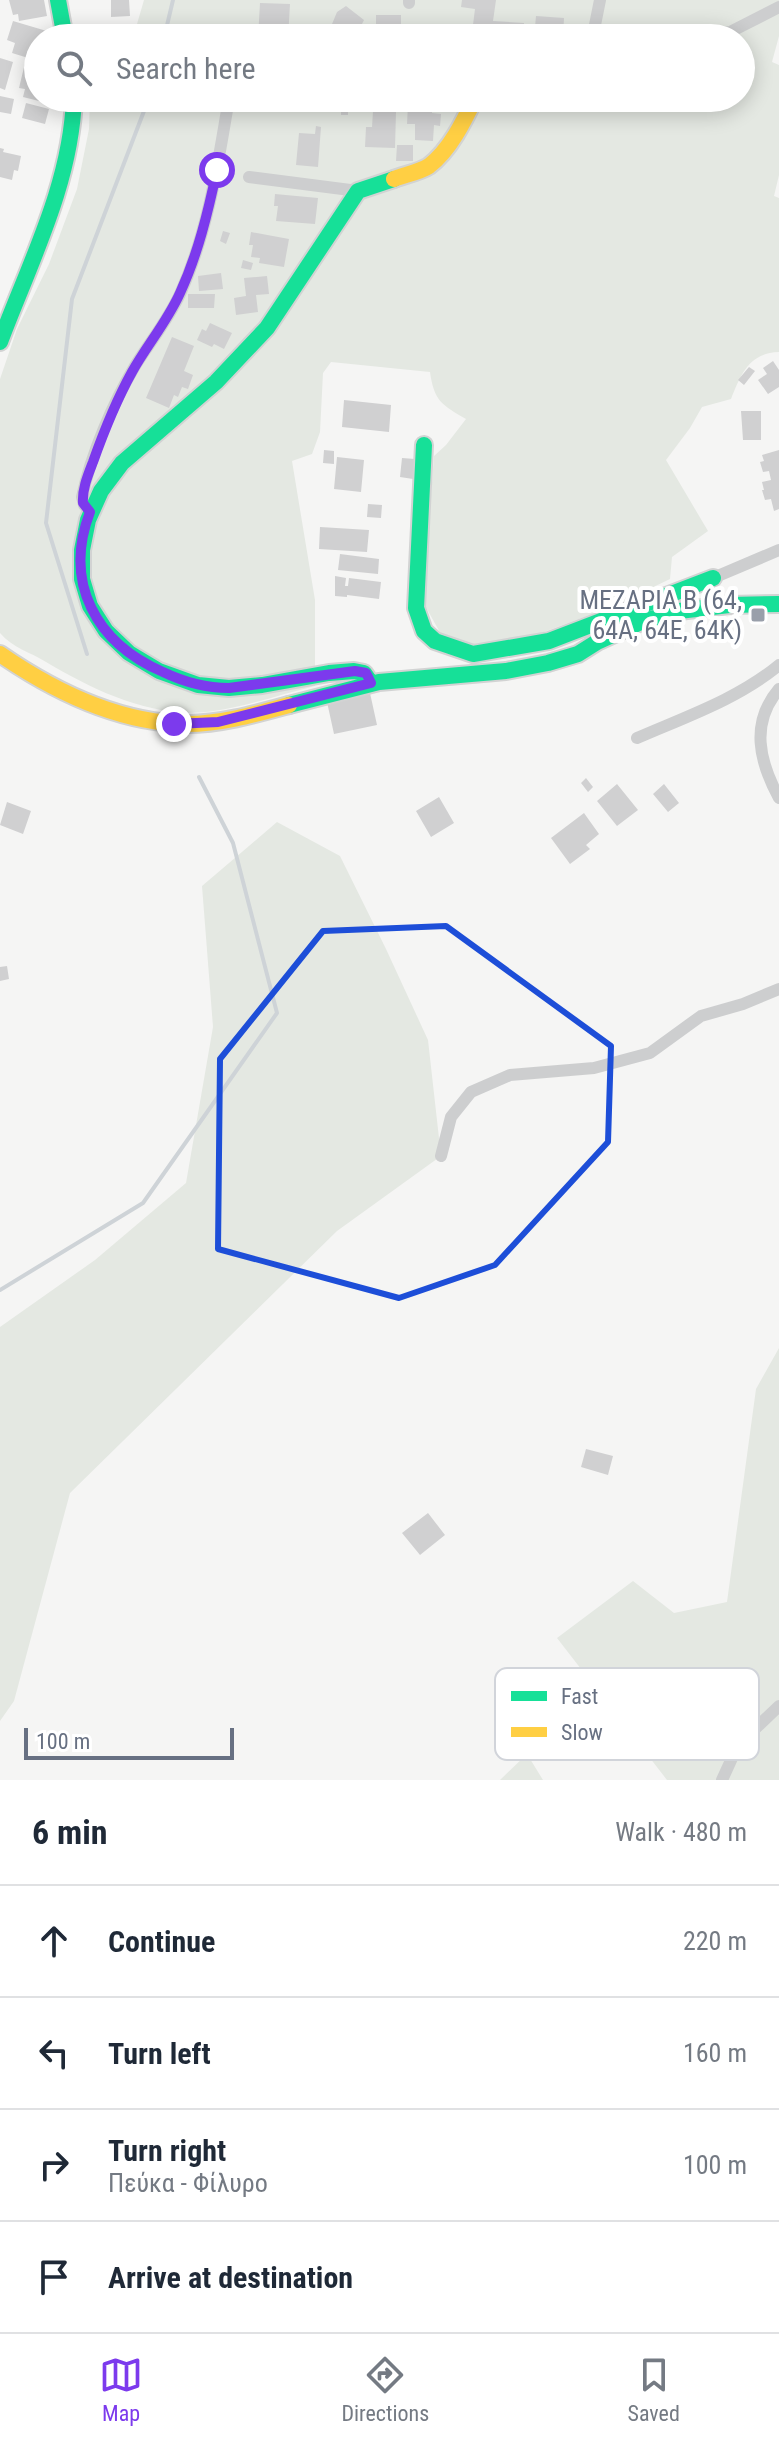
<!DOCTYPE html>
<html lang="en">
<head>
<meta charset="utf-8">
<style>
	body { margin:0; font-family:"Roboto Condensed",sans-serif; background:#f6f6f7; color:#1f2937 }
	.scale { position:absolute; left:24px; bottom:20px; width:210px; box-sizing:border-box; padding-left:8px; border:4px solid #677082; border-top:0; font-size:22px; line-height:28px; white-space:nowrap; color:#677082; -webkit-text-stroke:6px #fff; paint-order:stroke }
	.stop { position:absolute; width:24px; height:24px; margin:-18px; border:6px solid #7c3aed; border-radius:50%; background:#fff }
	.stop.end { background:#7c3aed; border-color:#fff; box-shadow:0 2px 8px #0008 }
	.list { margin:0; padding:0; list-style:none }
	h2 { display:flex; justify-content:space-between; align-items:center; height:104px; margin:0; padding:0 32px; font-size:34px }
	h2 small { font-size:26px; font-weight:400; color:#747a83 }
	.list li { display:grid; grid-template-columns:52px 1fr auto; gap:24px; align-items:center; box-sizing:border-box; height:112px; padding:0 32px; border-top:2px solid #e0e1e3 }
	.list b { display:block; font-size:30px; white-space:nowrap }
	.list p { margin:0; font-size:26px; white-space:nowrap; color:#747a83 }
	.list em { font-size:26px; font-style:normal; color:#747a83 }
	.icon { flex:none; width:44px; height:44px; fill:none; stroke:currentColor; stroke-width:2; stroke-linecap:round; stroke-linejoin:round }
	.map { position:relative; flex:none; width:779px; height:1780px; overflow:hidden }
	.search { position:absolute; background:#fff; box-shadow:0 4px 20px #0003; left:24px; right:24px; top:24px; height:88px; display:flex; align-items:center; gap:20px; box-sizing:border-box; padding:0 28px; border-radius:44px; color:#747a83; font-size:30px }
	.sheet { height:552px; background:#fff }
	nav { display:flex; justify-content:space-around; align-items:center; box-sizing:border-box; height:112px; border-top:2px solid #e0e1e3; background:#fff; font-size:22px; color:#747a83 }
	nav a { display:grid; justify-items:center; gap:4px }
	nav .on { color:#7c3aed }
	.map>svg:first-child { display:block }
	.green { fill:#e4e8e2 }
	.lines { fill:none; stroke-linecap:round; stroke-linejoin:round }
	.stream { stroke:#ced3d7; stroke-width:4 }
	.building { fill:#d0d0d1 }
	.fast-casing { stroke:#d2d3d3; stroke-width:20 }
	.slow-casing { stroke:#d2d3d3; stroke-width:20 }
	.street { stroke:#cdcecf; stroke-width:12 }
	.fast { stroke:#16e098; stroke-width:16 }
	.slow { stroke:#ffcf43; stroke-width:16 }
	.route { stroke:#7c3aed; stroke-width:10 }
	.marked { fill:none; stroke:#1d4ed8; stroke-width:6; stroke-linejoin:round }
	.poi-dot { fill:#999faa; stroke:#fff; stroke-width:3 }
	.labels { text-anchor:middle; stroke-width:8; stroke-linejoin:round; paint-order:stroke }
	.poi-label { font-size:26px; fill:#677082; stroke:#fff; text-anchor:end }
	.key { fill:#fff; stroke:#d1d4da; stroke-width:2 }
	.key-label { font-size:22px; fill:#677082 }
</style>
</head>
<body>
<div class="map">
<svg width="779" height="1780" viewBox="0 0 779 1780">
	<rect width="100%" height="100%" fill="#f5f5f4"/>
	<path class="green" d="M144 0H779V36L772 62 779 65V175L774 196 779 198V352C749 353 741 374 731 399L702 407 690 428 666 460 708 531 672 557 670 579 616 605 536 635 469 646 442 636 423 602 434 456 446 445 466 419C442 405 434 401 430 372L331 362 323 373 320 432 312 454 292 461 315 600V686C282 694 248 706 214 711 155 720 95 691 46 662 30 652 13 648 0 633V379L17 329 49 264 77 189 89 129 90 98H741V38H82L78 24H137Z
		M277 822 340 856 386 949 428 1040 441 1156 337 1231 70 1493 14 1701 0 1721V1327L95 1260 186 1183 213 1027 202 886Z
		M779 1348V1780H667L557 1638 633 1581 674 1613 727 1602 756 1389Z
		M527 1754 543 1780H500Z"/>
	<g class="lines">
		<path class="stream" d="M164 38 173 0
			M87 654 46 523 72 299 149 98
			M0 1290 143 1203 277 1013 233 843 199 777"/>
	</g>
	<path class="building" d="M9 0H44L47 16 19 21 18 14 13 15Z
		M111 0H129L130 16 111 17Z
		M462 0H496L493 21 524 23 523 38H492L493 27 473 25 475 9 461 7Z
		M260 3 290 4 288 38H258Z
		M346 6 364 20 355 38H330V29L337 12Z
		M376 15H401V29H404V38H376Z
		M536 16 564 18 563 38H534Z
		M13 21 50 32 48 38H38V61L12 53 15 43 7 40Z
		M0 58 13 62 5 90 0 88Z
		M25 63 38 66V98H48L47 103 23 97 25 89 19 88Z
		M0 96 14 99 11 114 0 112Z
		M341 100H348V115H341Z
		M26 103 49 109 45 124 22 118Z
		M408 104 432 105V113L441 114 440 126 434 125 433 141 415 140V124H407Z
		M373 111 396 112 395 148 365 147 366 127H372Z
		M316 126 321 127 318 167 296 165 299 133 315 134Z
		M397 145H413V161H396Z
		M0 148 4 149 3 152 21 156 18 171 14 170 12 180 0 177Z
		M275 194 318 198 315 224 276 221 278 206H274Z
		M223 231 230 233 226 244 220 241Z
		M251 232 289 239 284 267 259 263 260 258 251 257 253 245H249Z
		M243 260 253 263 251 270 241 268Z
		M221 273 223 289 199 291 198 276Z
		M267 276 269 294 256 295 258 312 236 315 234 298 246 296 244 278Z
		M188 294H215L214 308H188Z
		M210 323 232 333 224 349 214 344 212 347 197 340 202 329 206 331Z
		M172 337 194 346 184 371 193 375 188 389 182 387 178 397 174 395 169 408 146 398Z
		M773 361 779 370V387L768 394 758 380 767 374 763 368Z
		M749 367 755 371 744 385 738 380Z
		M344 400 391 405 389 432 342 427Z
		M741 411H761V440H743Z
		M324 450 334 451V464L323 463Z
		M779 450V509L774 511 771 499 765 500 762 490H764L762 482 771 480 769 471 763 472 760 462 764 461 762 455Z
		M337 457 364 460 361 492 334 489Z
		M402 458 415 459 413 479 400 477Z
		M368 504 382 505 381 518 367 517Z
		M320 527 369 530 367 552 319 549Z
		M340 554 379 559 378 574 338 570Z
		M335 576 346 578 345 586H348L349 578 381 582 379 599 347 595V597L335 596Z
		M370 693 377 725 334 734 327 702Z
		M586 778 593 787 588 792 581 783Z
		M617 784 638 810 617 826 597 801Z
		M664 784 679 803 668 812 653 794Z
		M439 797 454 823 431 837 416 811Z
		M7 802 31 811 23 834 0 825Z
		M584 813 599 834 586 845 590 849 570 864 551 838Z
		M7 966 9 979 0 981V967Z
		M586 1449 613 1456 608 1475 581 1467Z
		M428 1513 445 1535 420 1555 402 1533Z"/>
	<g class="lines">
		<g class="fast-casing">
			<path id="fast" d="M58 0 65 38
				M0 342C30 262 71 184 74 98
				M424 445 416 608 424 631 435 641 473 654 549 641 713 578
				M371 683 364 673 354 671 329 673 262 685 229 688 198 685 159 671 129 653 106 631 90 606 82 579V550L88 520 101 491 122 463 216 382 267 328 358 191 394 179
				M289 705 379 682 506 671 548 663 578 654 597 642 641 622 679 611 729 605 779 604"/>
		</g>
		<g class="slow-casing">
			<path id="slow" d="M394 179C404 175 420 172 429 166 450 150 464 121 475 98
				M0 654C55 692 119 723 187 724 221 724 256 714 289 705"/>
		</g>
		<path class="street" d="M409 3V0
			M594 30 671 32 709 36 730 32 779 7
			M587 38 594 30 600 0
			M249 177 358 191
			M90 512 84 505 82 497C91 454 113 403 135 366 150 342 168 320 180 294 208 232 218 164 229 98
			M708 607 713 578 779 550
			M779 689C750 723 759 761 779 798
			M637 738C685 717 738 699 779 665
			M441 1156 451 1117 471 1092 510 1075 594 1068 650 1053 701 1016 743 1004 779 989
			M722 1780 738 1745 779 1706"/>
		<use href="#fast" class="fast"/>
		<use href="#slow" class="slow"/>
	</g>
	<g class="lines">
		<path class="route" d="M174 724 218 722 371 683 366 673 355 671 229 688C205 688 184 682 163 672 96 643 63 583 90 512L83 503C82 489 88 475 93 462 104 431 116 401 132 372 147 345 167 322 180 293 198 254 208 212 217 170"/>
	</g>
	<path class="marked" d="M446 926 611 1046 608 1142 495 1265 399 1298 218 1249 220 1059 323 931Z"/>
	<rect class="poi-dot" x="750" y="607" width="16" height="16" rx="4"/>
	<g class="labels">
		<g class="poi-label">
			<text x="742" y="609">ΜΕΖΑΡΙΑ B (64,<tspan x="742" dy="30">64Α, 64Ε, 64Κ)</tspan></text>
		</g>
	</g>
	<rect x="495" y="1668" width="264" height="92" rx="12" class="key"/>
	<rect x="511" y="1691" width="36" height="10" fill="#16e098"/>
	<rect x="511" y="1727" width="36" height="10" fill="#ffcf43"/>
	<g class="key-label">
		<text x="561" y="1704">Fast</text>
		<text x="561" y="1740">Slow</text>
	</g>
</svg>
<div class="scale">100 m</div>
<div class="stop" style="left:217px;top:170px"></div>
<div class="stop end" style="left:174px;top:724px"></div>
<div class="search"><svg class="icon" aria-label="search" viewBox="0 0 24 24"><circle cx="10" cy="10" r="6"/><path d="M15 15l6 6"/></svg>Search here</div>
</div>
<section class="sheet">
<h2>6 min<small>Walk · 480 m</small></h2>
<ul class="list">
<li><svg class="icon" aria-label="ahead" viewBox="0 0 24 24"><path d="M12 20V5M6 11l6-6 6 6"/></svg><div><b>Continue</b></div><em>220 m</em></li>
<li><svg class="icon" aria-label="left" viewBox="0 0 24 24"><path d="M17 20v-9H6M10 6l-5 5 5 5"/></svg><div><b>Turn left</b></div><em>160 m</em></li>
<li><svg class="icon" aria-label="right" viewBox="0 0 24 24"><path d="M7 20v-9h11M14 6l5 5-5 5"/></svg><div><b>Turn right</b><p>Πεύκα - Φίλυρο</p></div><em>100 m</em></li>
<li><svg class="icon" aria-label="arrive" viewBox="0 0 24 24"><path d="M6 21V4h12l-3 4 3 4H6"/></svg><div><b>Arrive at destination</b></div></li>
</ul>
</section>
<nav>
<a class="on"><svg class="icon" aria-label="map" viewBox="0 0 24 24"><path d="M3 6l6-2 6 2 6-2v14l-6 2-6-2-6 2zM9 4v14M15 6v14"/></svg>Map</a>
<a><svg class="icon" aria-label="directions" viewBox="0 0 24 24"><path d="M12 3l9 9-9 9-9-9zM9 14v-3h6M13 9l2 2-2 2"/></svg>Directions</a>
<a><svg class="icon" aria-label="saved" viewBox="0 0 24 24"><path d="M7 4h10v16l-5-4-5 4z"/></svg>Saved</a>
</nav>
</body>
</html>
